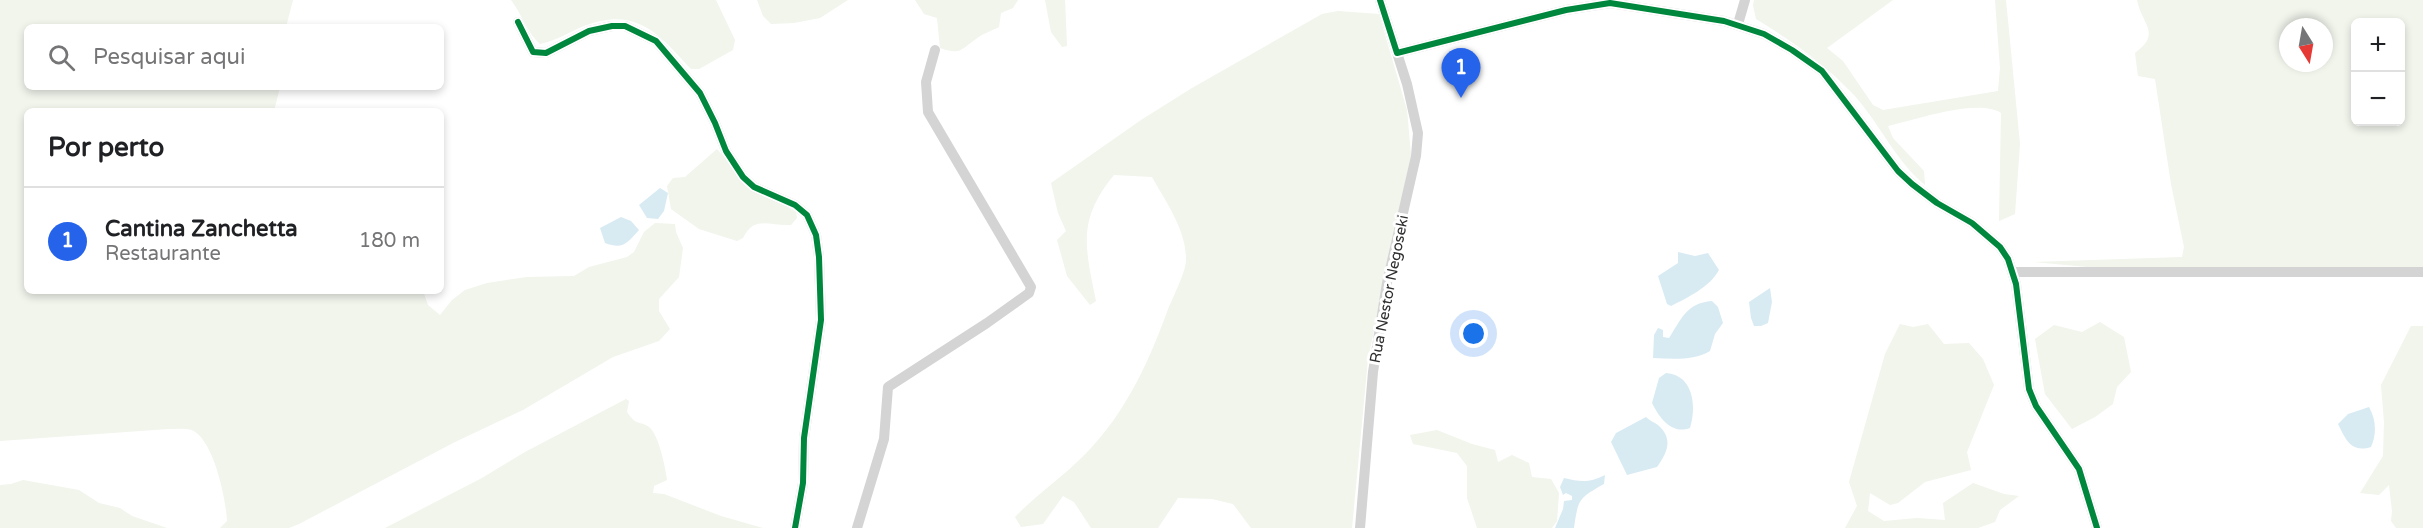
<!DOCTYPE html>
<html lang="pt">
<head>
<meta charset="utf-8">
<style>
	body { margin:0; font-family:"Varela Round",sans-serif; background:#f2f2f2; color:#202124 }
	.controls { position:absolute; right:18px; top:18px; display:grid; overflow:hidden; border-radius:9px; box-shadow:0 3px 9px #0003 }
	.controls button { width:54px; height:54px; display:grid; place-items:center; padding:0; border:0; border-bottom:2px solid #e0e0e0; background:#fff; color:#202124; font:30px sans-serif }
	.compass { position:absolute; left:2279px; top:18px; width:54px; height:54px; border-radius:50%; background:#fff; box-shadow:0 3px 9px #0003; rotate:169deg }
	.you { position:absolute; left:1474px; top:334px; width:21px; height:21px; margin:-15px; border:4px solid #fff; border-radius:50%; background:#1a73e8; box-shadow:0 0 0 9px #1a73e833 }
	.badge { display:grid; place-items:center; width:39px; height:39px; border-radius:50%; background:#2563eb; color:#fff; font-size:20px; font-weight:700 }
	.pin { position:absolute; translate:-50% -50px; filter:drop-shadow(0 2px 3px #0008) }
	.pin::after { content:''; position:absolute; top:32px; width:21px; height:18px; background:inherit; clip-path:polygon(0 0,100% 0,50% 100%) }
	.list { margin:0; padding:0; list-style:none }
	h2 { display:flex; justify-content:space-between; align-items:center; height:78px; margin:0; padding:0 24px; font-size:26px }
	h2 small { font-size:20px; font-weight:400; color:#757577 }
	.list li { display:grid; grid-template-columns:39px 1fr auto; gap:18px; align-items:center; box-sizing:border-box; height:108px; padding:0 24px; border-top:2px solid #e0e0e0 }
	.list b { display:block; font-size:22px; white-space:nowrap }
	.list p { margin:0; font-size:20px; white-space:nowrap; color:#757577 }
	.list em { font-size:20px; font-style:normal; color:#757577 }
	.icon { flex:none; width:33px; height:33px; fill:none; stroke:currentColor; stroke-width:2; stroke-linecap:round; stroke-linejoin:round }
	.map { position:relative; flex:none; width:2423px; height:528px; overflow:hidden }
	.search { position:absolute; background:#fff; box-shadow:0 3px 9px #0003; left:24px; top:24px; width:420px; height:66px; display:flex; align-items:center; gap:15px; box-sizing:border-box; padding:0 21px; border-radius:9px; color:#757577; font-size:22px }
	.panel { position:absolute; background:#fff; box-shadow:0 3px 9px #0003; left:24px; top:108px; width:420px; height:186px; border-radius:9px }
	.map>svg:first-child { display:block }
	.green { fill:#f1f5ec; fill-rule:evenodd }
	.water { fill:#d8ebf3 }
	.lines { fill:none; stroke-linecap:round; stroke-linejoin:round }
	.minor { stroke:#d4d4d4; stroke-width:10 }
	.cycleway-casing { stroke:#fff; stroke-width:10 }
	.cycleway { stroke:#00873e; stroke-width:6 }
	.labels { text-anchor:middle; stroke-width:6; stroke-linejoin:round; paint-order:stroke }
	.street-label { font-size:15px; fill:#2f2f2f; stroke:#fff }
</style>
</head>
<body>
<div class="map">
<svg width="2423" height="528" viewBox="0 0 2423 528">
	<rect width="100%" height="100%" fill="#fff"/>
	<path class="green" d="M0 0H293L286 27H27V87H280L274 111H27V291H423L428 305 440 315 452 300 465 290 487 283 527 277 574 276 589 267 627 257 634 252 644 232 655 223 675 224 676 232 683 248 679 277 659 299V311L670 329 659 341 613 357 523 410 455 442 299 524 289 528H220L227 521C226 499 214 440 192 430 186 428 174 429 168 429L0 441Z
		M511 0H716L735 40 733 50 699 69H691C658 33 636 6 584 26 569 32 556 41 540 44 527 33 522 14 511 0Z
		M757 0H848L820 18 794 23 771 24 763 16Z
		M915 0H1018L1013 8 1001 13 999 27C991 31 982 34 976 39 960 50 961 55 940 48L937 18 924 14Z
		M1045 0H1065L1067 46 1062 47 1051 32Z
		M1754 0H1893L1827 48 1843 61 1873 105 1883 110 1998 91 2000 68 1995 0H2006L2020 144 2015 214 1999 221 2001 113C1978 98 1915 120 1888 126L1893 138 1924 171 1925 185C1895 160 1880 124 1854 95 1825 64 1792 41 1756 19L1753 5Z
		M2137 0H2423V267H2087L2034 262 2182 257 2184 247 2171 184 2155 79 2138 76 2135 53C2162 33 2142 25 2137 0ZM2356 22H2400V122H2356ZM2288 27H2324V63H2288Z
		M1338 11 1379 14 1407 110 1411 155 1368 359 1352 528H1251L1233 504 1212 499 1178 498 1158 528H1091L1074 502 1063 496 1043 524 1021 527 1015 517C1034 497 1056 482 1076 463 1121 422 1147 367 1167 312 1172 299 1185 274 1186 261 1187 231 1166 202 1152 177L1114 175C1077 220 1085 247 1096 301L1090 305 1067 276 1057 240 1066 231 1058 213 1051 183 1141 120 1192 88 1322 14Z
		M717 149C738 174 768 197 796 212L797 218 791 225C769 226 754 215 743 238L737 241 699 229 671 209 667 186 673 178 685 177Z
		M2100 322 2124 337 2131 372 2117 387 2113 404 2095 417 2072 429 2045 394 2035 339 2054 325 2082 332Z
		M1900 324 1913 327 1928 324 1944 344 1969 343 1983 359 1994 385 1967 452 1971 470 1925 482 1898 503 1890 505 1870 493 1868 511 1884 521 1917 518 1945 520 1943 503 1973 483 2004 494 2019 496 2000 510 1995 522 1978 528H1845L1857 506 1849 482 1885 354Z
		M2411 326H2423V528H2396L2391 521 2392 511 2389 485 2379 495 2360 493 2383 456 2384 422 2381 385Z
		M626 399 629 401 627 412C637 427 639 420 649 427 659 435 665 467 667 480L654 486 653 493 664 494 721 516 763 528H385L482 478 525 452Z
		M1437 430 1472 444 1495 450 1498 462 1512 455 1529 463 1532 477 1551 479 1559 493 1557 521 1552 528H1477L1467 498V466L1457 453 1413 444 1410 435Z
		M23 480 79 490 99 503 120 508 132 516 167 528H0V485L11 484Z"/>
	<path class="water" d="M660 188 668 193 664 211 658 219 647 218 639 205Z
		M621 217 631 221 639 230C627 243 623 250 605 243L600 228Z
		M1678 252 1695 256 1708 253 1719 270C1710 287 1687 298 1671 306L1667 304 1658 276 1678 263Z
		M1770 288 1772 302 1768 323 1761 326H1754L1751 318 1749 302Z
		M1712 301 1718 307 1723 323 1715 334 1710 351C1693 361 1673 359 1653 358L1654 335 1658 328 1663 330V337L1669 338C1681 320 1686 303 1712 301Z
		M1666 373C1693 375 1697 405 1690 428 1671 435 1659 417 1652 403L1659 378Z
		M2369 407C2376 419 2377 434 2371 447 2351 453 2346 440 2338 424L2348 414Z
		M1646 417C1650 421 1654 422 1658 425 1674 439 1667 453 1657 467L1627 475 1611 442 1616 433Z
		M1605 475 1604 484C1579 498 1578 499 1574 528H1555L1563 509 1564 501 1572 500V496L1566 493 1563 495 1560 487 1564 478C1581 482 1589 483 1605 475Z"/>
	<g class="lines">
		<path class="minor" d="M518 22 533 52 546 53 589 31 612 26H625L656 41 700 93 715 123 726 151 743 177 754 187 795 205 807 215 816 235 819 257 821 320 804 438 803 483 795 528
			M1738 24 1745 0
			M1397 53 1566 10 1610 3 1724 21 1764 34 1792 50 1822 71 1898 171 1912 184 1937 203 1972 223 2000 247 2008 259 2016 284 2029 389 2036 406 2079 469 2097 528
			M2013 272H2423
			M857 528 884 439 888 387 987 323 1029 293 1031 287 928 112 926 82 935 50
			M1360 528 1373 372 1387 283 1416 156 1418 133 1407 84 1380 0"/>
		<g class="cycleway-casing">
			<path id="cycleway" d="M1380 0 1397 53 1566 10 1610 3 1724 21 1764 34 1792 50 1822 71 1898 171 1912 184 1937 203 1972 223 2000 247 2008 259 2016 284 2029 389 2036 406 2079 469 2097 528
				M518 22 533 52 546 53 589 31 612 26H625L656 41 700 93 715 123 726 151 743 177 754 187 795 205 807 215 816 235 819 257 821 320 804 438 803 483 795 528"/>
		</g>
		<use href="#cycleway" class="cycleway"/>
	</g>
	<g class="labels">
		<g class="street-label">
			<text transform="translate(1389 289) rotate(-79)" y="5">Rua Nestor Negoseki</text>
		</g>
	</g>
</svg>
<div class="controls">
<button>+</button>
<button>−</button>
</div>
<svg class="compass" viewBox="-18 -18 36 36"><path d="M0-13l5 13h-10z" fill="#e53935"/><path d="M0 13l5-13h-10z" fill="#757577"/></svg>
<div class="you"></div>
<div class="pin badge" style="left:1461px;top:98px">1</div>
<div class="search"><svg class="icon" aria-label="search" viewBox="0 0 24 24"><circle cx="10" cy="10" r="6"/><path d="M15 15l6 6"/></svg>Pesquisar aqui</div>
<section class="panel">
<h2>Por perto<small></small></h2>
<ul class="list">
<li><span class="badge">1</span><div><b>Cantina Zanchetta</b><p>Restaurante</p></div><em>180 m</em></li>
</ul>
</section>
</div>
</body>
</html>
